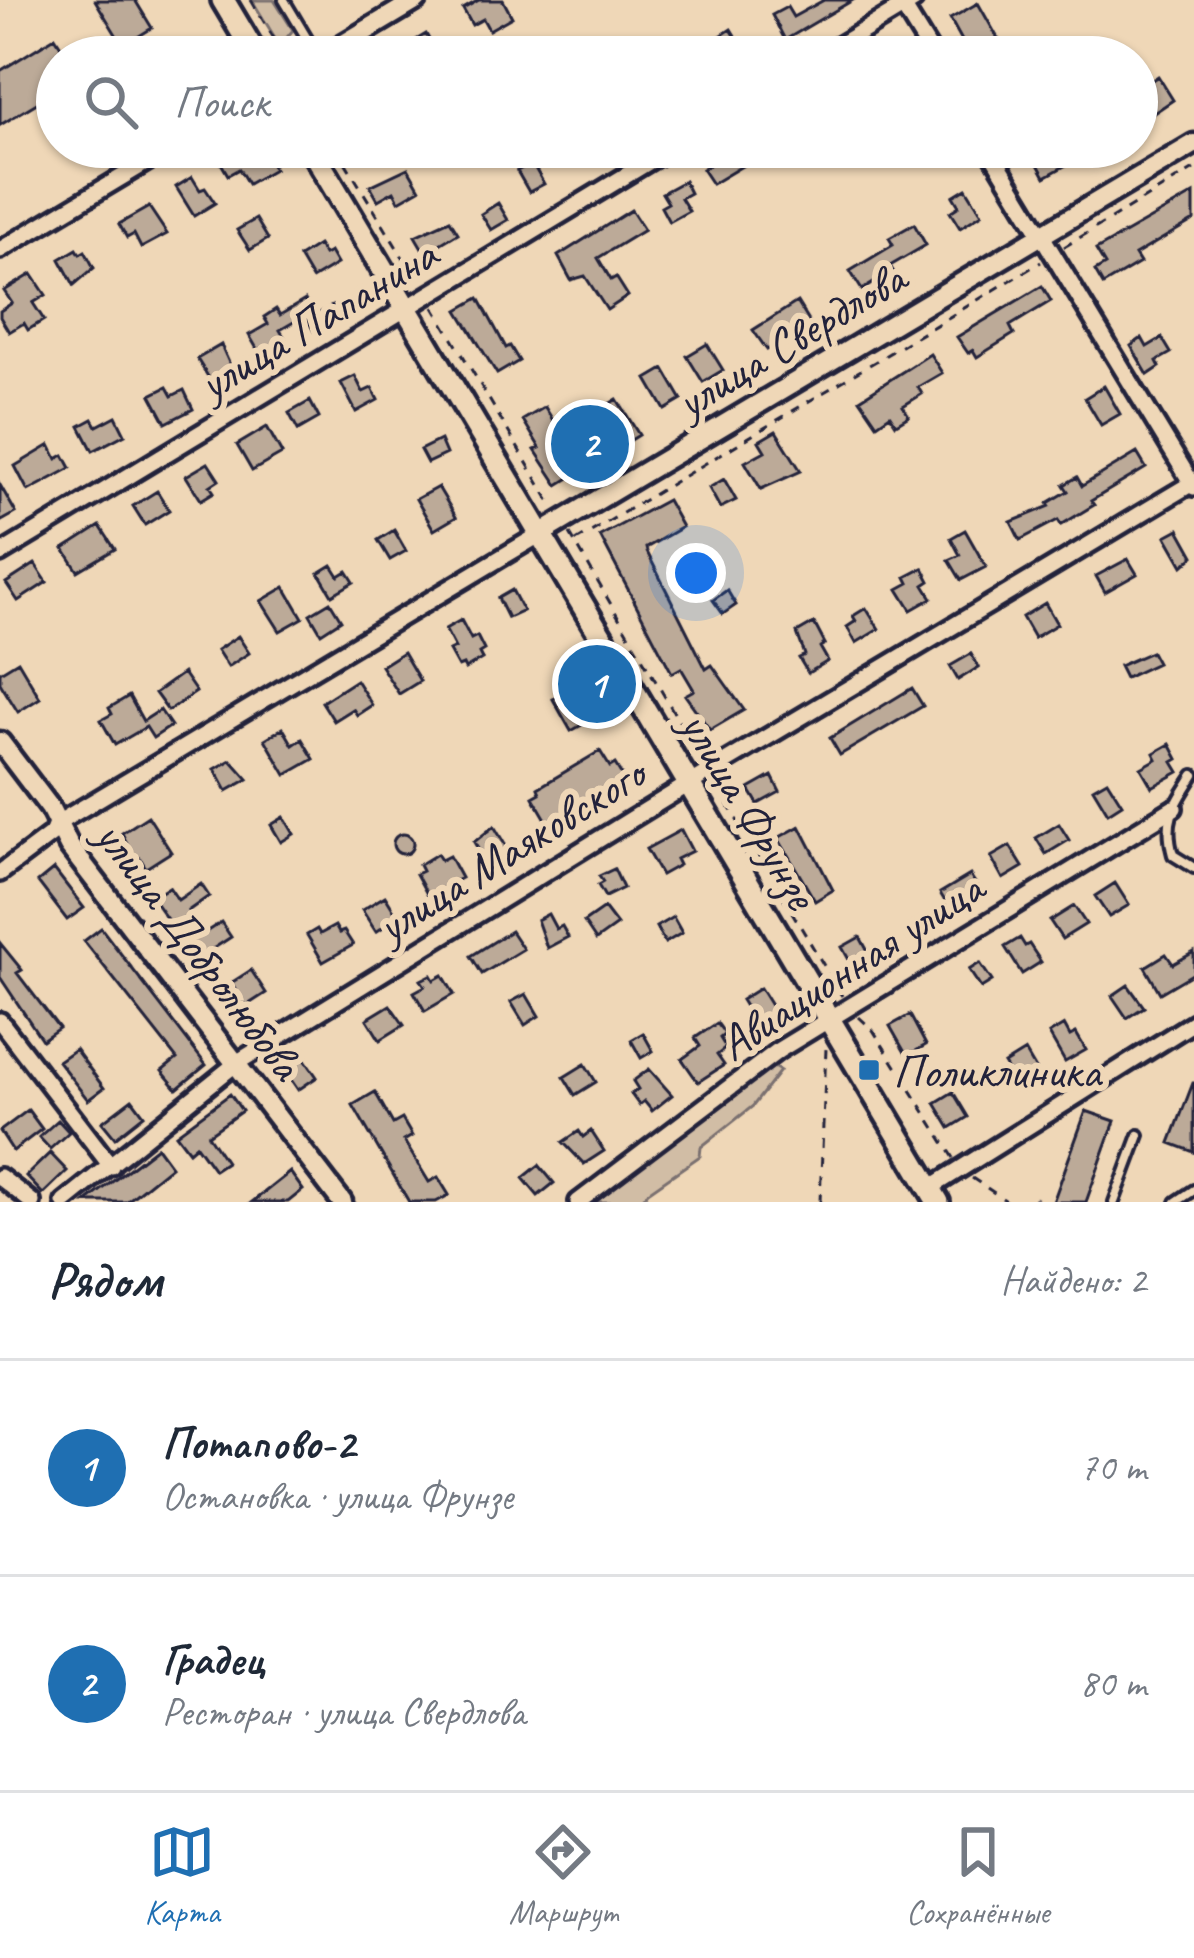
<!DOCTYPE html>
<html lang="ru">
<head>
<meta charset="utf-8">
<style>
	body { margin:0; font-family:Caveat,sans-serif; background:#f2f2f3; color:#1f2937 }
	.you { position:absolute; left:696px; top:573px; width:42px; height:42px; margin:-30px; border:9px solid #fff; border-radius:50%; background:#1a73e8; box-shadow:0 0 0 18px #1a73e833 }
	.badge { display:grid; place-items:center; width:78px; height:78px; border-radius:50%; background:#1f6fb2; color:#fff; font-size:39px; font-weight:700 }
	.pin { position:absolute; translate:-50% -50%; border:6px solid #fff; box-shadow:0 3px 12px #0006 }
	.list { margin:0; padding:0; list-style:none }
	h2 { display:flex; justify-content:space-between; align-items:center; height:156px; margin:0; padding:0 48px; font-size:51px }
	h2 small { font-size:39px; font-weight:400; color:#747a83 }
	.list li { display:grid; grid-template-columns:78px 1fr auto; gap:36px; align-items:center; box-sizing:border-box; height:216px; padding:0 48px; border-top:3px solid #e0e1e3 }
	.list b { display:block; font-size:45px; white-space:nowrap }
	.list p { margin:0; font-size:39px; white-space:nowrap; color:#747a83 }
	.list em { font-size:39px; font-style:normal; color:#747a83 }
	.icon { flex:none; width:66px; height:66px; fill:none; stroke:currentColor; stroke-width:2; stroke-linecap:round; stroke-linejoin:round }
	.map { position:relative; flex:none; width:1194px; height:1202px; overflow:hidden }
	.search { position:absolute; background:#fff; box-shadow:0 3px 9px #0004; left:36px; right:36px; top:36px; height:132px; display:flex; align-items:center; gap:30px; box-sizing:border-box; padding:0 42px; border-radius:66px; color:#747a83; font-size:45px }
	.sheet { height:588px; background:#fff }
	nav { display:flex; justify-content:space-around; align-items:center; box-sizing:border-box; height:168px; border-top:3px solid #e0e1e3; background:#fff; font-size:33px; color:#747a83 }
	nav a { display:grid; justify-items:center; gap:6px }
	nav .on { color:#1f6fb2 }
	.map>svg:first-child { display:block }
	.green { fill:#d1bda5; stroke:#7a7070; stroke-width:3 }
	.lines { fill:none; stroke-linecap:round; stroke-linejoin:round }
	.stream { stroke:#73696c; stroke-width:4.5 }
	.building { fill:#bcaa98; stroke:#22223b; stroke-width:3 }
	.service-casing { stroke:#22223b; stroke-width:16 }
	.minor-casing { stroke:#22223b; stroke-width:24 }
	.tertiary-casing { stroke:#22223b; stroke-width:27 }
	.secondary-casing { stroke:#22223b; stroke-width:30 }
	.path { stroke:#22223b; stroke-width:3; stroke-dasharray:9 9; stroke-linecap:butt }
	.service { stroke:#efd7b7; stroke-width:8 }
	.minor { stroke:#efd7b7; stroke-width:15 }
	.tertiary { stroke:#efd7b7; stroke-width:18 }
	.secondary { stroke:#efd7b7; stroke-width:21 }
	.poi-dot { fill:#1f6fb2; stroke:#efd7b7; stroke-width:4.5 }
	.labels { text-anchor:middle; stroke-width:12; stroke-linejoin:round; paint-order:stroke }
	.street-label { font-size:48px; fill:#22223b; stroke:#efd7b7 }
	.poi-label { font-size:48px; fill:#22223b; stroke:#efd7b7; text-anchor:start }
</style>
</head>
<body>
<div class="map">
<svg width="1194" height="1202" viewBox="0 0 1194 1202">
	<rect width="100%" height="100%" fill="#efd7b7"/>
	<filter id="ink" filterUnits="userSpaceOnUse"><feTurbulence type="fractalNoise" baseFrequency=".00833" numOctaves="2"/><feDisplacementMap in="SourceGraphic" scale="24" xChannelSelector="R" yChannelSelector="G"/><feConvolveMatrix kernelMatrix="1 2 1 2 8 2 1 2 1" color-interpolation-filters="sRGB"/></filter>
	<g filter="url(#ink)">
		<path class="green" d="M252 0H274L293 30 280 46Z
			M767 1063 780 1071 753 1106 701 1147 700 1156 648 1192 640 1202H595Z"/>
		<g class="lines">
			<path class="stream" d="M1035 1202 1036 1199"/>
		</g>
		<path class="building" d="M95 0H135L152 28 123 46Z
			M479 0H503L512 17 489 30 483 19 472 25 463 9Z
			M824 0H853L785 40 772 15 787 7 793 17Z
			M978 3 1000 42 971 57 950 19Z
			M731 29 748 57H727L716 39Z
			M426 34 439 57H388L406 46Z
			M55 37 68 57H57V91L0 125V71Z
			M1158 76 1173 100 1142 121 1137 114V102L1142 99 1137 90Z
			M225 147H262L274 169 248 184 239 169 228 175 215 153Z
			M566 147H603L576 163Z
			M1048 147H1070L1077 159 1045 177 1033 155Z
			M737 148 747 163 712 184 702 169Z
			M532 163 544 184 529 192 517 171Z
			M408 168 420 189 399 201 394 191 378 200 370 186Z
			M192 177 200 190 205 188 215 203 194 216 176 187Z
			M684 181 690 193 681 198 689 211 669 222 661 207 668 203 662 193Z
			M966 188 982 214 960 228 950 212 959 206 953 196Z
			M1194 194V220L1135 255 1140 263 1103 285 1095 271 1105 265 1096 250Z
			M498 203 508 220 491 230 481 214Z
			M149 207 167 234 141 248 134 234 127 238 119 224Z
			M631 210 644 230 598 258 611 280 616 277 628 296 607 310 585 276 571 280 558 256Z
			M256 219 268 239 250 250 237 230Z
			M450 220 458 233 425 253 415 236Z
			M914 224 926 245 890 266 893 271 862 290 850 271 893 245 889 238Z
			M318 245 324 255 330 252 337 264 312 279 299 257Z
			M77 249 80 254 85 251 94 268 74 285 60 259Z
			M32 274 46 295 33 303 44 320 28 330 24 323 9 332 0 317V311L12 303 4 291Z
			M1042 286 1051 301 1010 326 1014 334 977 357 973 350 968 353 957 337Z
			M479 298 506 348 510 346 519 361 497 374 458 310Z
			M305 300 311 312 280 330 289 345 263 359 249 335 268 324 264 317 276 309 280 315Z
			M797 302 810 323 767 350 753 330Z
			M332 306 341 321 324 331 322 327 314 331 307 320Z
			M1142 338 1147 347 1162 338 1171 353 1157 361 1160 367 1148 375 1131 346Z
			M707 344 723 370 703 382 687 356Z
			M221 345 234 374 214 386 197 359Z
			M930 354 942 373 918 387 922 394 903 406 909 416 896 424 890 415 877 424 860 399Z
			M664 369 682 400 665 410 647 379Z
			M355 376 363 392 372 388 378 400 356 412 341 383Z
			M1104 386 1120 414 1101 425 1085 398Z
			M167 387 172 396 184 390 193 409 166 423 151 395Z
			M617 399 639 435 558 485 535 450 540 448 523 420 545 407 561 434Z
			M310 401 319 418 298 430 289 413Z
			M116 416 125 434 93 451 80 426 93 419 97 426Z
			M267 427 282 454 252 471 237 445Z
			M776 431 801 471 761 489 745 462 765 451 759 441Z
			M440 440 446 454 427 463 420 450Z
			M50 445 57 459 64 455 71 468 28 491 15 466Z
			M1137 453 1146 468 1091 501 1094 505 1061 525 1058 520 1020 540 1011 522 1050 506 1048 503 1068 491 1064 485 1077 477 1082 486Z
			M208 463 219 480 210 486 214 492 201 500 186 476Z
			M724 479 736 500 720 508 709 488Z
			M0 485 16 513 0 522Z
			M438 487 456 517 434 530 416 499Z
			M157 491 169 510 145 525 133 506Z
			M667 500 682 527 646 548 647 552 706 669 712 665 744 710 710 730 685 695 694 690 681 668 672 673 600 536Z
			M100 526 115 549 78 571 64 549Z
			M1179 529 1194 556 1183 566 1166 536Z
			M394 530 406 551 390 560 378 540Z
			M965 530 986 567 961 580 949 560 960 555 951 538Z
			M1128 559 1137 574 1105 592 1096 576Z
			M35 564 47 582 18 601 6 583Z
			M332 565 339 576 347 571 354 582 332 595 319 573Z
			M923 568 930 581 924 585 932 598 911 610 898 589 909 583 906 577Z
			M285 587 303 618 280 631 261 601Z
			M512 590 523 611 508 618 498 598Z
			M727 590 736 605 723 614 713 600Z
			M330 602 341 620 321 633 310 614Z
			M1045 603 1057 624 1034 638 1022 617Z
			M866 608 879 629 856 643 847 627 856 621 853 616Z
			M461 620 471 639 477 636 484 650 479 653 482 659 465 669 463 665 458 667 449 651 455 648 445 629Z
			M814 623 825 644 820 647 828 661 808 673 799 658 805 655 797 633Z
			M238 636 249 653 228 667 217 650Z
			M403 652 420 681 399 694 381 666Z
			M1151 652 1157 663 1125 678 1119 666Z
			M971 654 979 667 958 680 950 666Z
			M18 661 40 698 18 712 0 683V672Z
			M183 673 196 692 168 711 155 693Z
			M356 680 372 705 357 715 353 709 334 721 322 702Z
			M580 684 598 716 571 731 553 699Z
			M912 688 923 706 840 755 830 738Z
			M129 696 143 721 160 710 171 726 153 738 146 727 115 745 101 720 112 714 109 708Z
			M283 728 293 745 302 739 314 759 286 775 265 739Z
			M1170 744 1178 759 1173 762 1179 772 1152 787 1141 768 1157 759 1154 753Z
			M600 751 610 767 615 764 626 782 578 810 581 815 572 821 568 815 550 826 533 797 540 793 538 788Z
			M231 760 248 779 227 791 215 769Z
			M772 776 780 792 758 804 749 789Z
			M1107 780 1122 804 1108 813 1093 788Z
			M766 811 774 824 757 833 749 820Z
			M148 816 171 852 146 868 140 858 135 861 122 833Z
			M284 817 294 834 281 842 271 825Z
			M1059 824 1069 840 1046 854 1036 838Z
			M494 826 507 848 485 861 474 842Z
			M800 826 833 890 815 901 778 838Z
			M681 830 692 851 676 859 679 865 661 875 646 849Z
			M393 844a10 10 0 1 1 20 0a10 10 0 1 1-20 0Z
			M1010 846 1023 867 1003 879 991 857Z
			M437 854 441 860 449 856 461 878 428 896 416 874 422 871 419 865Z
			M54 869 84 908 67 920 38 882Z
			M614 869 623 888 605 897 598 885 603 882 599 876Z
			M970 875 981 892 951 911 940 893Z
			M1115 883 1129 905 1109 917 1095 896Z
			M201 884 209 896 188 911 203 934 221 922 231 937 202 956 182 927 176 932 152 898 169 887 178 900Z
			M385 896 398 917 376 932 362 910Z
			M1074 906 1086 924 1062 939 1050 921Z
			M604 908 617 925 596 940 584 922Z
			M548 914 556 929 562 926 568 937 547 948 537 920Z
			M673 917 682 933 665 943 656 927Z
			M335 926 339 933 344 931 353 945 323 962 307 935 317 929 320 934Z
			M101 928 206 1065 177 1089 162 1071 177 1059 84 941Z
			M511 931 523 949 482 974 471 956Z
			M860 937 871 957 853 967 842 947Z
			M1020 938 1025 946 1029 944 1041 962 1022 974 1005 947Z
			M0 943 22 970 17 973 59 1028 42 1040 0 977Z
			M1194 952V973L1160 993 1145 967 1166 954 1173 964Z
			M980 963 992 981 981 988 969 970Z
			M251 970 266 993 246 1006 231 983Z
			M431 975 434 980 443 975 454 994 425 1011 414 992 425 986 421 980Z
			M1128 985 1144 1007 1127 1018 1112 996Z
			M760 988 780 1020 761 1032 741 1000Z
			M526 994 539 1016 525 1025 511 1002Z
			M390 1005 404 1025 380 1040 367 1019Z
			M910 1015 926 1045 907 1056 890 1026Z
			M717 1023 725 1034 720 1038 726 1048 717 1055 724 1065 698 1082 682 1059 700 1046 695 1038Z
			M1064 1025 1070 1036 1076 1033 1086 1050 1065 1062 1049 1034Z
			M643 1033 653 1051 641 1058 631 1040Z
			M75 1049 104 1088 88 1100 58 1061Z
			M1025 1051 1039 1075 1018 1087 1004 1064Z
			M302 1055 317 1077 298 1090 283 1068Z
			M585 1064 596 1082 575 1095 564 1077Z
			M649 1069 672 1095 652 1111 644 1101 639 1105 631 1094 638 1089 633 1081Z
			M1193 1083H1194V1152L1170 1143Z
			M375 1092 393 1124 402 1119 412 1136 404 1141 429 1182 438 1177 449 1195 436 1202H409L353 1105Z
			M953 1092 968 1117 950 1128 935 1103Z
			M230 1094 242 1111 208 1135 226 1162 214 1170 196 1145 189 1151 176 1134Z
			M132 1099 144 1115 115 1138 102 1122Z
			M28 1110 42 1129 13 1151 0 1131Z
			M1086 1111 1115 1121 1086 1202H1053Z
			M58 1120 69 1132 50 1149 39 1137Z
			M579 1131 583 1137 591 1131 604 1151 584 1164 563 1142Z
			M157 1147 171 1166 135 1195 126 1202H86Z
			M50 1153 67 1171 43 1194 26 1176Z
			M539 1165 554 1183 538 1196 523 1178Z
			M290 1172 303 1190 288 1202H252Z"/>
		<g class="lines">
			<g class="service-casing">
				<path id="service" d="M284 0 318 57
					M1194 775C1175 805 1163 819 1173 855L1194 868
					M1114 1202 1139 1135
					M1176 1202 1194 1190"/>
			</g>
			<g class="minor-casing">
				<path id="minor" d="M899 0 934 57
					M820 57 914 0
					M988 147 1194 487
					M0 250 172 147
					M0 554 673 147
					M0 873 52 834 56 824 539 535
					M0 1021 111 1166
					M0 1177 32 1202
					M930 1188 1194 1022
					M64 1202 238 1062 687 785 1194 482
					M578 1202 779 1050 1174 808"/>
			</g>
			<g class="tertiary-casing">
				<path id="tertiary" d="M322 57 417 0
					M539 535 1194 144
					M0 742 50 808 69 846 342 1202"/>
			</g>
			<g class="secondary-casing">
				<path id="secondary" d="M223 0 257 57
					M310 147 938 1202"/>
			</g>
			<path class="path" d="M251 0 285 57
				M162 48 195 57
				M336 147 419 284
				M1064 247 1194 169
				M434 307 552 505
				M570 534 701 759
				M576 541 1041 262
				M718 788 842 996
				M859 1017 873 1030 954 1158
				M972 1178 1008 1202
				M820 1202 826 1048"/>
			<use href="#service" class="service"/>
			<use href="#minor" class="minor"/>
			<use href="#tertiary" class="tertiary"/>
			<use href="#secondary" class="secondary"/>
		</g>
	</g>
	<rect class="poi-dot" x="857" y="1058" width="24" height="24" rx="6"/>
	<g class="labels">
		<g class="street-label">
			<text transform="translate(317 318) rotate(-31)" y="17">улица Папанина</text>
			<text transform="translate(790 339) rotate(-31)" y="17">улица Свердлова</text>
			<text transform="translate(750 809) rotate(59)" y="17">улица Фрунзе</text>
			<text transform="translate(510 849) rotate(-32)" y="17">улица Маяковского</text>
			<text transform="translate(200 949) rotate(53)" y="17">улица Добролюбова</text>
			<text transform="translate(850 965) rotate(-33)" y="17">Авиационная улица</text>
		</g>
		<g class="poi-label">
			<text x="893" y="1087">Поликлиника</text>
		</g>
	</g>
</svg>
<div class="you"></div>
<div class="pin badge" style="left:597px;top:684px">1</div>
<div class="pin badge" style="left:590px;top:444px">2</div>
<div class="search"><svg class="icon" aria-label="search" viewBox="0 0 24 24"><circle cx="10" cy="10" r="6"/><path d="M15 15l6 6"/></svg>Поиск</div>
</div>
<section class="sheet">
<h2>Рядом<small>Найдено: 2</small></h2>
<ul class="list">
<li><span class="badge">1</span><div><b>Потапово-2</b><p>Остановка · улица Фрунзе</p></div><em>70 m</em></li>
<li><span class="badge">2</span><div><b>Градец</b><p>Ресторан · улица Свердлова</p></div><em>80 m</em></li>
</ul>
</section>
<nav>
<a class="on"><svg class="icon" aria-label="map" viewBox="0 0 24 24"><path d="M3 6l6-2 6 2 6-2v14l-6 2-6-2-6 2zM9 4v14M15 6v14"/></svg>Карта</a>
<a><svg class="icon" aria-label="directions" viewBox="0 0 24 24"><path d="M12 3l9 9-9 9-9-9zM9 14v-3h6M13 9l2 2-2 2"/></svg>Маршрут</a>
<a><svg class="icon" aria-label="saved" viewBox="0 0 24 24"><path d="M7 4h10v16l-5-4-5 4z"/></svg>Сохранённые</a>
</nav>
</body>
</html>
